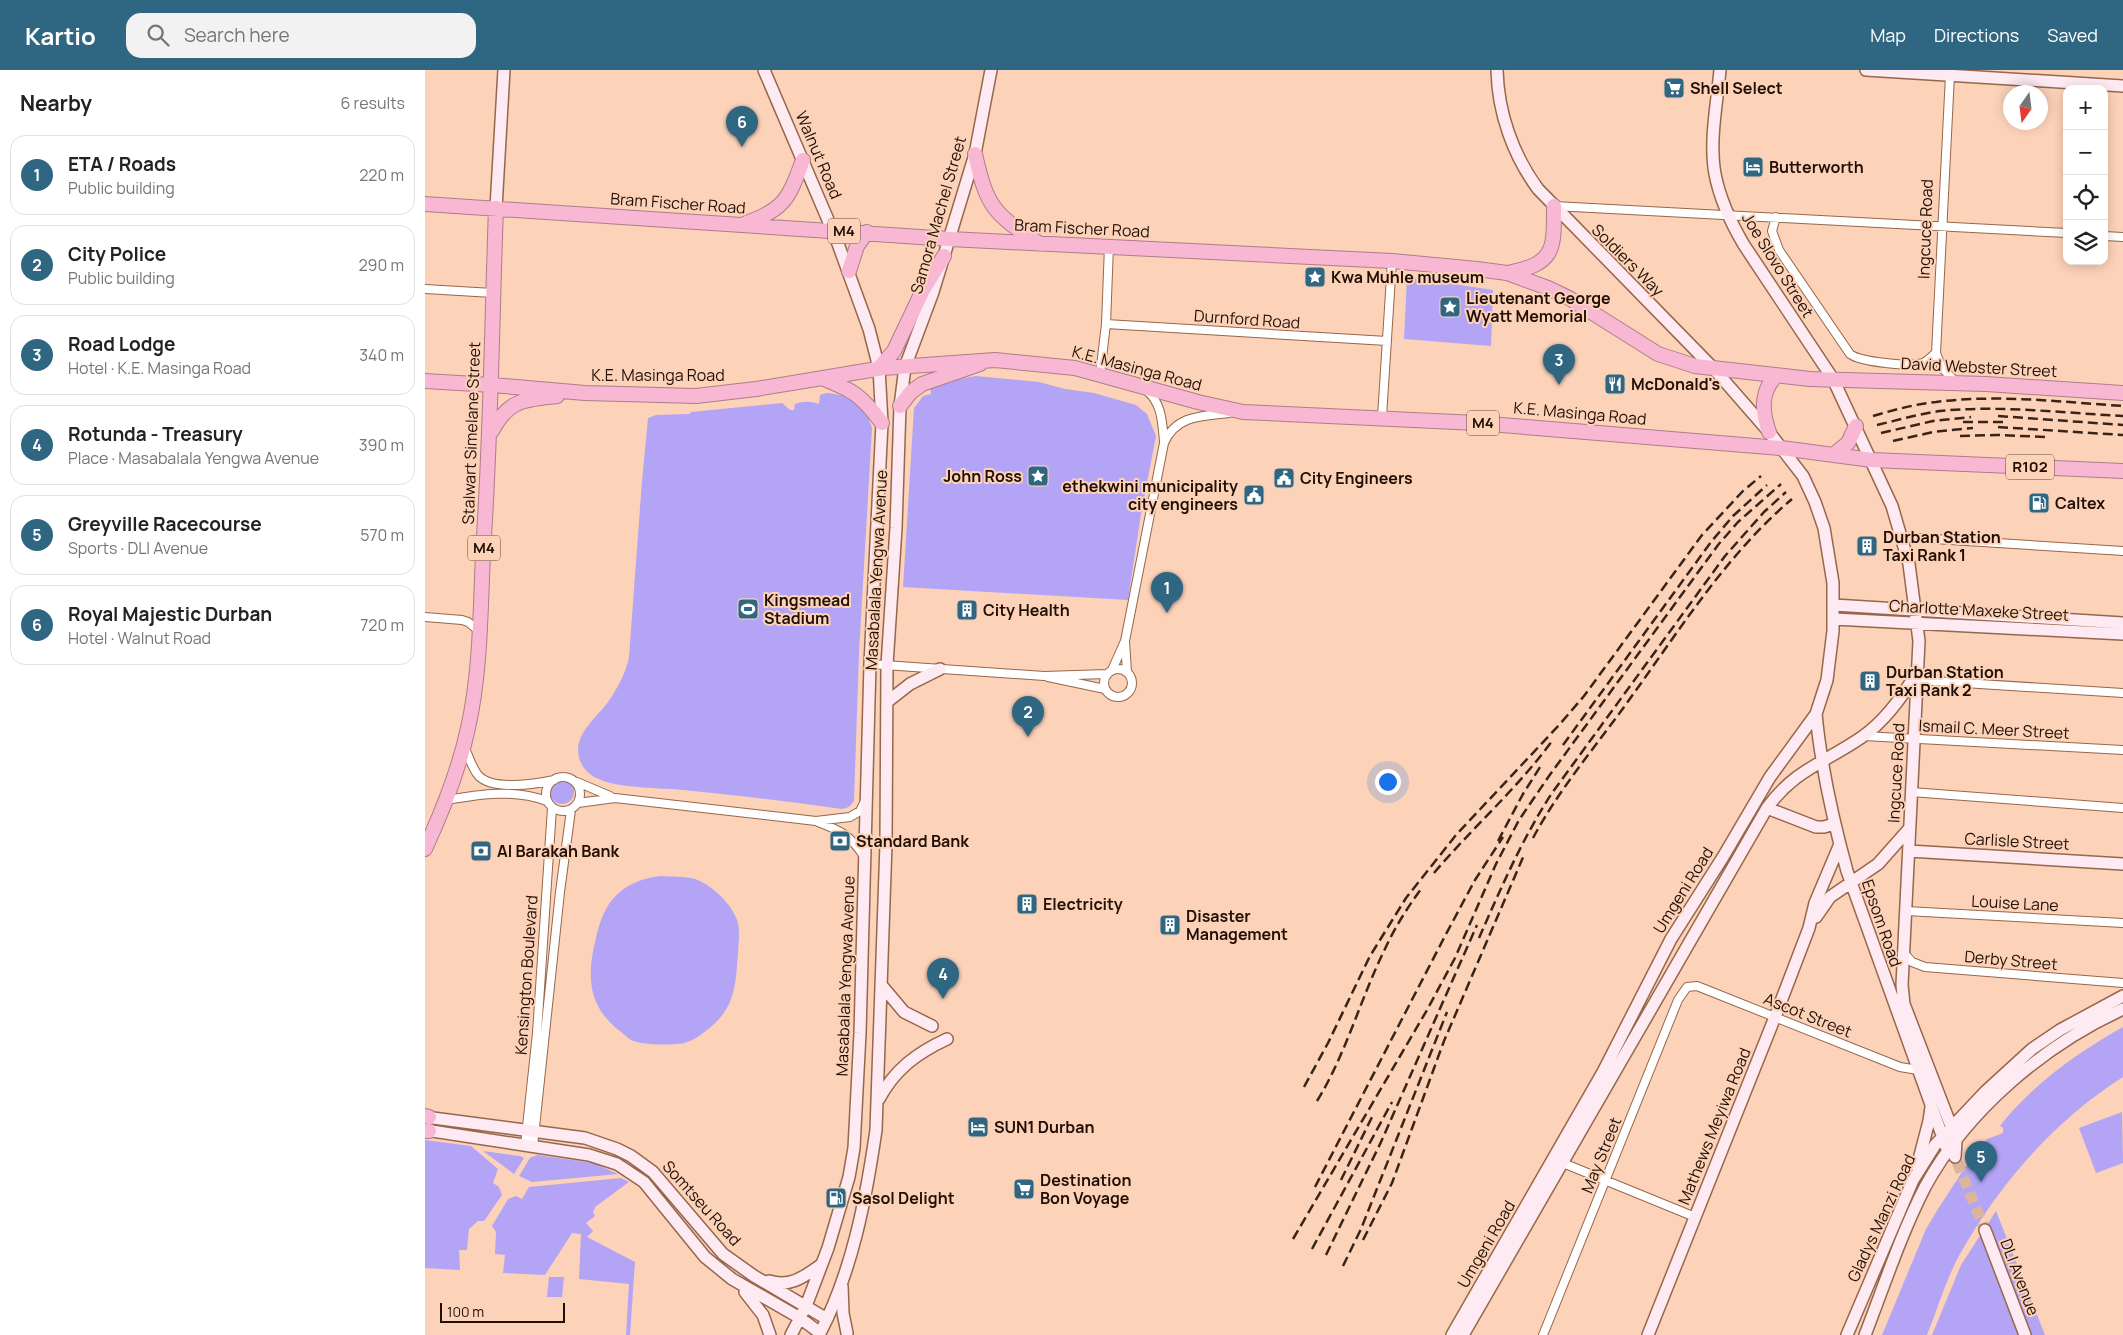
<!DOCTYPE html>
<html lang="en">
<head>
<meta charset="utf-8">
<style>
	body { margin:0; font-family:Manrope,sans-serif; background:#f2f2f2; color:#222 }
	.controls { position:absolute; right:15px; top:15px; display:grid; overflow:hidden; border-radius:10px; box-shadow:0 2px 12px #0003 }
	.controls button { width:45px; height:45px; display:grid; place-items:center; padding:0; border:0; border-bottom:1px solid #e0e0e0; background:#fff; color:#222; font:25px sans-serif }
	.compass { position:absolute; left:1578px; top:15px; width:45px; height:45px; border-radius:50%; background:#fff; box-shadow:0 2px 12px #0003; rotate:194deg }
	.scale { position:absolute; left:15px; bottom:12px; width:125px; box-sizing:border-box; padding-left:5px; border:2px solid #210f05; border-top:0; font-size:14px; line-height:18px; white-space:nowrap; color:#210f05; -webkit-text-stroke:4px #fcd2b9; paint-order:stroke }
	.you { position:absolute; left:962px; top:711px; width:18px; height:18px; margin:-12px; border:4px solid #fff; border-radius:50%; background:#1a73e8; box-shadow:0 0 0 8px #1a73e833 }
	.badge { display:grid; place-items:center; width:32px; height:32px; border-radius:50%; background:#2f6681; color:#fff; font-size:16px; font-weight:700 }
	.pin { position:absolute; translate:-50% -41px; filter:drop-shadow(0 1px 2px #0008) }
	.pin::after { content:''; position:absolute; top:26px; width:18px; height:15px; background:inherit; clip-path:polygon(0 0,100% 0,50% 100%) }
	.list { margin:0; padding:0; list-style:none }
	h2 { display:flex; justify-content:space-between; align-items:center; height:65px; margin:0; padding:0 20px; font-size:21px }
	h2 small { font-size:16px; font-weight:400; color:#767676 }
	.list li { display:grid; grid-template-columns:32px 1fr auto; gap:15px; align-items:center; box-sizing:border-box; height:80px; margin:0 10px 10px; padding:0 10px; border:1px solid #e0e0e0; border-radius:15px }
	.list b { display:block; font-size:19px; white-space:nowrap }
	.list p { margin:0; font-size:16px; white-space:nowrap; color:#767676 }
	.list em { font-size:16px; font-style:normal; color:#767676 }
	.icon { flex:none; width:28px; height:28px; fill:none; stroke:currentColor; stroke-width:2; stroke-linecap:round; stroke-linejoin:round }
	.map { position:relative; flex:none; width:1698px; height:1265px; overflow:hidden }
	header { display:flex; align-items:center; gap:30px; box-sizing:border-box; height:70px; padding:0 25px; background:#2f6681; color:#fff }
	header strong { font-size:24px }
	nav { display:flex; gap:28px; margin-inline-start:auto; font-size:18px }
	.search { width:350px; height:45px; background:#f2f2f2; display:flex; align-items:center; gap:12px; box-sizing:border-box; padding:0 18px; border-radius:15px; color:#767676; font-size:19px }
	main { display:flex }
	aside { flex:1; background:#fff }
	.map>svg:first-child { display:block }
	.green { fill:#b3a4f6 }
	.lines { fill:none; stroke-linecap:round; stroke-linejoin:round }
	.secondary-tunnel { stroke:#dbb59e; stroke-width:11; stroke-dasharray:11 5.5; stroke-linecap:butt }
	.street-casing { stroke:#96674b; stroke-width:10 }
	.secondary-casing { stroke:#96674b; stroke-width:14 }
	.highway-casing { stroke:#ad7d8b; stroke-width:16 }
	.street { stroke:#fff; stroke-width:8 }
	.secondary { stroke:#fdeaf2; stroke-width:11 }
	.highway { stroke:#f8b8d3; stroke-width:14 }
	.rail { stroke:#392419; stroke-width:2.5; stroke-dasharray:10 5; stroke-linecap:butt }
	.labels { text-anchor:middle; stroke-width:4; stroke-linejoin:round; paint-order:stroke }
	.shield { fill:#fcd2b9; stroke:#634a3b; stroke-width:1 }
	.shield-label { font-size:15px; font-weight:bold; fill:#210f05 }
	.poi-label { font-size:16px; font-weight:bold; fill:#210f05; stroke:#fcd2b9; text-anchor:start }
	.street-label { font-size:16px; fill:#210f05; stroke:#fcd2b9 }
</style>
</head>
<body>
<header>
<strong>Kartio</strong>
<div class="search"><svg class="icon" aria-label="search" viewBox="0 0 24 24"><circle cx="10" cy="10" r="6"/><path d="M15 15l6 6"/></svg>Search here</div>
<nav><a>Map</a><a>Directions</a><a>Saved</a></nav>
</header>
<main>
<aside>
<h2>Nearby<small>6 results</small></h2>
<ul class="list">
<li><span class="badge">1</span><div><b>ETA / Roads</b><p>Public building</p></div><em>220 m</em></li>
<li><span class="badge">2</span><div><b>City Police</b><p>Public building</p></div><em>290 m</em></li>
<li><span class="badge">3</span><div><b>Road Lodge</b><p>Hotel · K.E. Masinga Road</p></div><em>340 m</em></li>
<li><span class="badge">4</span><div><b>Rotunda - Treasury</b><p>Place · Masabalala Yengwa Avenue</p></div><em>390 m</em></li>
<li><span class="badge">5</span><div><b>Greyville Racecourse</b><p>Sports · DLI Avenue</p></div><em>570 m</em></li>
<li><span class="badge">6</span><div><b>Royal Majestic Durban</b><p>Hotel · Walnut Road</p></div><em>720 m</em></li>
</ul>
</aside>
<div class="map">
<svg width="1698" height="1265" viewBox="0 0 1698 1265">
	<rect width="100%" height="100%" fill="#fcd2b9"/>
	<path class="green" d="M982 207 1068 220 1066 276 979 269Z
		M551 306 614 312 640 319 669 323 711 335 722 344 731 366 716 444 703 530 478 517 489 338 498 326 506 324 505 314Z
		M401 323C421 323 442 337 447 358L434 582 429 731 424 737 417 739C365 732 312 725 259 720 237 718 195 718 176 710 162 705 153 694 153 679 154 660 173 646 183 632 192 619 201 603 204 587L217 411 223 348 231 345 265 344 266 342 357 333 365 340H369L370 334C379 331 385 331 394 334L395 325Z
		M125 722a12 12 0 1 1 24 0a12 12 0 1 1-24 0Z
		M236 806C246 807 260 806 270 809 287 815 306 833 312 850 316 862 313 872 313 884 310 920 310 940 278 963 271 969 261 974 251 974 238 975 218 975 206 970 201 967 196 961 191 958 162 933 162 903 171 868 174 855 178 841 187 830 199 815 217 808 236 806Z
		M1698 957V1007C1629 1051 1575 1113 1535 1184 1521 1209 1513 1238 1502 1265H1457L1501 1159 1513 1139 1539 1099 1562 1069 1578 1063V1058L1575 1056C1607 1015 1653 982 1698 957Z
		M1697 1042 1698 1093 1671 1103 1654 1058Z
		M0 1070 46 1076 73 1099 68 1113 74 1117 77 1125 59 1151H53L44 1159 42 1180H34L35 1200 0 1198Z
		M58 1081 95 1086 99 1088 89 1104Z
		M112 1085 169 1093 193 1104 107 1112 94 1106 105 1088Z
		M196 1108 204 1112 170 1137 168 1142 170 1146 161 1153 168 1161 162 1167 210 1192 205 1265H201L204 1214 154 1209 156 1164 147 1163 120 1205 78 1203 80 1185 70 1184 71 1162 67 1156 83 1129 91 1126 97 1129 104 1117Z
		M1571 1141 1620 1265H1507L1536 1195Z
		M124 1207H139L137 1227H122Z"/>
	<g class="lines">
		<path class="secondary-tunnel" d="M1532 1092 1560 1160"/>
		<g class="street-casing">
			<path id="street" d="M1525 5 1511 283 1517 298 1530 311
				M1129 136 1642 163
				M1351 147 1347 161 1354 180 1425 284C1435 292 1486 297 1498 293 1503 291 1507 286 1511 283
				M1679 166 1698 167
				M0 219 68 223
				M681 254 962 271
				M675 304 681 254 684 176
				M721 320C737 333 737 351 739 371
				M957 347 967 191
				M1477 467 1698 481
				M0 547 37 550 43 552 54 561
				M445 594 619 606 682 604
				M679 613a14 14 0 1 1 28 0a14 14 0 1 1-28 0Z
				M687 600 700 571
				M702 602 700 571 739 373C751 345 777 346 804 343
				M623 607 680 619
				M1492 610 1698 623
				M1439 666 1698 680
				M39 677C44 686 47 698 53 705 66 721 111 714 129 710
				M121 724a17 17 0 1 1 34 0a17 17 0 1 1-34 0Z
				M152 712 185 726
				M1486 722 1698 738
				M22 730C56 724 89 719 122 731
				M153 733 190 728 391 751 425 747 435 741 440 731
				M393 752C417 761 426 766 440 788
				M1481 841 1698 853
				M1478 882 1487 892 1500 897 1698 913
				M100 1075 112 963 127 738
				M108 1076 135 822 146 740
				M1133 1091 1270 1147
				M1118 1265 1253 930 1262 917 1272 916 1475 997 1493 1000"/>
		</g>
		<g class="secondary-casing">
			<path id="secondary" d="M339 0 412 171 444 259 454 298 457 353 445 594 435 963 429 1078 424 1107 403 1178 381 1236 366 1265
				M1295 0C1292 34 1284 71 1290 104 1295 130 1306 153 1319 175L1408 309 1467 436 1484 494 1494 571 1477 915 1479 934 1526 1056 1531 1072 1530 1087
				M1441 0 1698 16
				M71 138 79 0
				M1409 535 1698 553
				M1409 549 1698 564
				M462 632 485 614 515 599
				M1391 644C1396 697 1408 750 1422 801L1523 1082
				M1342 738 1391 757H1399L1409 754
				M1484 781 1698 794
				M1391 847 1405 827 1453 794 1484 759
				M458 917 479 942 507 956
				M454 1029C470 999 492 983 522 969
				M0 1047 160 1068 192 1079 206 1086 228 1102 298 1184 329 1206 402 1249
				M0 1060 164 1085 192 1094 219 1112 280 1187 307 1209 375 1248 395 1263
				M1492 1097 1504 1051 1506 1037
				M1560 1160 1600 1265
				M344 1211C366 1218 380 1206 397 1194
				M417 1216 418 1243 422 1263
				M320 1222 338 1245 345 1265
				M394 1265C427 1203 441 1129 451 1060L461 774 462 595 471 458 475 336 480 297 508 222 550 84 566 0
				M1027 1265 1178 1002 1246 869 1298 787 1345 707 1391 644 1402 610 1408 561V513L1399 458 1390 432 1378 406 1344 362 1289 299 1113 119C1088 85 1073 43 1072 0
				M1038 1265 1342 738C1369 700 1401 692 1437 667 1460 651 1478 626 1492 602
				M1223 1265 1350 947 1384 858 1390 833 1415 774
				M1422 1265 1488 1110 1510 1075 1560 1022 1607 979 1635 960 1698 926
				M1440 1265C1459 1216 1476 1164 1500 1117 1542 1040 1619 975 1698 939"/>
		</g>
		<g class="highway-casing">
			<path id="highway" d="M550 84C562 138 569 144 615 174
				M0 134 525 169 967 191 1052 199 1082 203 1123 218 1144 228 1233 284 1270 296 1385 309 1561 314 1698 323
				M321 153C361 139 364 127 378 90
				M424 201 432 176 442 162
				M1083 203C1130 193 1129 181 1129 136
				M454 298 469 281 498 220 519 186
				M397 308C429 321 436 325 457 353
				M0 311 67 315 160 323 271 326 331 319 458 298 570 290 650 298 773 332 818 342 1052 353 1356 378 1447 390 1698 401
				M475 336 486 322 497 314 555 294
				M67 361C84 329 99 330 132 326
				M1344 362C1337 342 1335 322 1351 306
				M1408 385 1423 373 1431 356
				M0 779C18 740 34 700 43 658 57 596 55 530 59 466 66 357 67 248 71 138
				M0 1046 4 1047
				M0 1061H4"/>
		</g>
		<use href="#street" class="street"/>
		<use href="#secondary" class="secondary"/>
		<use href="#highway" class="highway"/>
		<path class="rail" d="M1448 346C1469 340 1490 334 1511 332 1573 324 1636 332 1698 336
			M1573 346 1698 355
			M1538 352H1581
			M1452 355C1473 350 1494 344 1515 341 1575 335 1638 343 1698 346
			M1573 357 1698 365
			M1456 363 1508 351 1546 347
			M1535 366 1572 365 1621 367
			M1468 371 1508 362 1548 358
			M1138 675 1286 472 1308 446 1342 415
			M1108 768C1134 719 1172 675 1204 630 1254 561 1301 485 1367 429
			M1073 771 1098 724 1117 694
			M1009 803C1047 758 1092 719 1127 671
			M1054 868C1076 818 1097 769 1127 723L1300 486 1339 442 1361 422
			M879 1017 903 973 945 886 981 828 1031 765 1135 654 1159 626 1277 465 1318 421 1336 406
			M892 1031C921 984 935 930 959 881 969 859 982 838 996 819
			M916 1110 948 1045
			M890 1117 1020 866 1050 810 1078 767
			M868 1169 1002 940 1030 888 1071 794 1094 750 1124 706 1293 475 1313 452 1356 414
			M938 1170 967 1113 1019 971 1099 785
			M887 1179 967 1032
			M901 1185 956 1072 1052 855
			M918 1196 936 1159 1022 942"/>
	</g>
	<defs>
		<g id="supermarket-square" transform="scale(1.125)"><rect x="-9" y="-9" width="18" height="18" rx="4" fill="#2f6681" stroke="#fcd2b9"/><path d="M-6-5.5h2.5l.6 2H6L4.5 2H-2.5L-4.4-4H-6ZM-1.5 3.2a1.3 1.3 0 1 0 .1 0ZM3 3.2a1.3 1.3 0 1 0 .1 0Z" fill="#fff"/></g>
		<g id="hotel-square" transform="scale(1.125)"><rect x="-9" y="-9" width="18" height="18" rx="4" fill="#2f6681" stroke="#fcd2b9"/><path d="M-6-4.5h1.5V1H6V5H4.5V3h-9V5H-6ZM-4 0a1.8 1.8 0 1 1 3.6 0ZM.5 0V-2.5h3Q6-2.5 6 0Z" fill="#fff"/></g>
		<g id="sight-square" transform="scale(1.125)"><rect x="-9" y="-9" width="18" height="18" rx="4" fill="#2f6681" stroke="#fcd2b9"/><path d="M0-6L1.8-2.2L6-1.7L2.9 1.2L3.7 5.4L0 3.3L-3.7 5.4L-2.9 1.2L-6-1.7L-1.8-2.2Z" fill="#fff"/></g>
		<g id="restaurant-square" transform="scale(1.125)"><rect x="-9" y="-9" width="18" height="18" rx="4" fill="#2f6681" stroke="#fcd2b9"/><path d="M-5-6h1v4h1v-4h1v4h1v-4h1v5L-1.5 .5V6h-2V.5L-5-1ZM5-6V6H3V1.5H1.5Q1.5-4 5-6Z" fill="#fff"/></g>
		<g id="civic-square" transform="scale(1.125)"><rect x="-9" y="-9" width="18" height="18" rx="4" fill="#2f6681" stroke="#fcd2b9"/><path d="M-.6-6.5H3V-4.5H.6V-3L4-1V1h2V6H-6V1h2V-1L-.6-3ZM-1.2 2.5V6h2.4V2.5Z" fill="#fff"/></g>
		<g id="fuel-square" transform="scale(1.125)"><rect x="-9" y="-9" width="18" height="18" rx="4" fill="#2f6681" stroke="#fcd2b9"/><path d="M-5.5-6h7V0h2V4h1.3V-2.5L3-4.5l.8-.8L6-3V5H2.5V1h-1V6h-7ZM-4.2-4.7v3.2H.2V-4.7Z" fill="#fff"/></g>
		<g id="building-square" transform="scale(1.125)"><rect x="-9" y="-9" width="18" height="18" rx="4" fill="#2f6681" stroke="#fcd2b9"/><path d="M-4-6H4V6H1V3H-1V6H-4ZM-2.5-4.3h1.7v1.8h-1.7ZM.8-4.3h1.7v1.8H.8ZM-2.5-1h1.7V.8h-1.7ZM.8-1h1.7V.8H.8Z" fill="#fff"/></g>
		<g id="stadium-square" transform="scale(1.125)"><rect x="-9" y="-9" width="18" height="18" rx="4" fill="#2f6681" stroke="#fcd2b9"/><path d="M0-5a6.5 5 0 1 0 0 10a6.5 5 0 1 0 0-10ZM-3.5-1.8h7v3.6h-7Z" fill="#fff"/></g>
		<g id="bank-square" transform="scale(1.125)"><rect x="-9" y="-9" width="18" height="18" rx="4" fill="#2f6681" stroke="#fcd2b9"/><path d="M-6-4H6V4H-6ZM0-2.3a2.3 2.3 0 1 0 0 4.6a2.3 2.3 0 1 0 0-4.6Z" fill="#fff"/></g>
	</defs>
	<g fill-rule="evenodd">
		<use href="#supermarket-square" x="1249" y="18"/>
		<use href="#hotel-square" x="1328" y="97"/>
		<use href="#sight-square" x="890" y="207"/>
		<use href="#sight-square" x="1025" y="237"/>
		<use href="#restaurant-square" x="1190" y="314"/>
		<use href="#sight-square" x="613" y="406"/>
		<use href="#civic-square" x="859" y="408"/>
		<use href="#civic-square" x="829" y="425"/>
		<use href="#fuel-square" x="1614" y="433"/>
		<use href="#building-square" x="1442" y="476"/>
		<use href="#stadium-square" x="323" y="539"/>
		<use href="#building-square" x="542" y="540"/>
		<use href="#building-square" x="1445" y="611"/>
		<use href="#bank-square" x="415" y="771"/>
		<use href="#bank-square" x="56" y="781"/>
		<use href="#building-square" x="602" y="834"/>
		<use href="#building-square" x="745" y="855"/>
		<use href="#hotel-square" x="553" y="1057"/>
		<use href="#supermarket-square" x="599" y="1119"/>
		<use href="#fuel-square" x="411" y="1128"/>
	</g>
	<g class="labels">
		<g class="shield">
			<rect x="403" y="148.5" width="32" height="25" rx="4"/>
			<rect x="1042" y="340.5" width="32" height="25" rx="4"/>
			<rect x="1581" y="384.5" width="48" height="25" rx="4"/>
			<rect x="43" y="465.5" width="32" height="25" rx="4"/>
		</g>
		<g class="shield-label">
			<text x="419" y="166">M4</text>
			<text x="1058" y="358">M4</text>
			<text x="1605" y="402">R102</text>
			<text x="59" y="483">M4</text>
		</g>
		<g class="poi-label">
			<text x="1265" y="24">Shell Select</text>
			<text x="1344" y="103">Butterworth</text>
			<text x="906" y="213">Kwa Muhle museum</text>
			<text x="1041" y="234">Lieutenant George<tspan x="1041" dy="18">Wyatt Memorial</tspan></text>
			<text x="1206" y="320">McDonald's</text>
			<text x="597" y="412" text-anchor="end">John Ross</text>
			<text x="875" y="414">City Engineers</text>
			<text x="813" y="422" text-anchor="end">ethekwini municipality<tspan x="813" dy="18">city engineers</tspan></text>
			<text x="1630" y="439">Caltex</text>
			<text x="1458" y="473">Durban Station<tspan x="1458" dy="18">Taxi Rank 1</tspan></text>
			<text x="339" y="536">Kingsmead<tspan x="339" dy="18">Stadium</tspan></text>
			<text x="558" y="546">City Health</text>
			<text x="1461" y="608">Durban Station<tspan x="1461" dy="18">Taxi Rank 2</tspan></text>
			<text x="431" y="777">Standard Bank</text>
			<text x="72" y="787">Al Barakah Bank</text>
			<text x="618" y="840">Electricity</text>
			<text x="761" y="852">Disaster<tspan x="761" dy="18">Management</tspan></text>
			<text x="569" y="1063">SUN1 Durban</text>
			<text x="615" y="1116">Destination<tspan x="615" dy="18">Bon Voyage</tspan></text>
			<text x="427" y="1134">Sasol Delight</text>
		</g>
		<g class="street-label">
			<text transform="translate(394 85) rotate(67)" y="6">Walnut Road</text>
			<text transform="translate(253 133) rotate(4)" y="6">Bram Fischer Road</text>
			<text transform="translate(513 145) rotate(-74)" y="6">Samora Machel Street</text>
			<text transform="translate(657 158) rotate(3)" y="6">Bram Fischer Road</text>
			<text transform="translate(1500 159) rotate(-88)" y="6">Ingcuce Road</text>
			<text transform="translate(1203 190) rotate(45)" y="6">Soldiers Way</text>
			<text transform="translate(1353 195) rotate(58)" y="6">Joe Slovo Street</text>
			<text transform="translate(822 249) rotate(4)" y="6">Durnford Road</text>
			<text transform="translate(1554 297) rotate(3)" y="6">David Webster Street</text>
			<text transform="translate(712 298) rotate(15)" y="6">K.E. Masinga Road</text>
			<text x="233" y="311">K.E. Masinga Road</text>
			<text transform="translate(1155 343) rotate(5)" y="6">K.E. Masinga Road</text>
			<text transform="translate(46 363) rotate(-88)" y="6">Stalwart Simelane Street</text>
			<text transform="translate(451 500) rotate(-87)" y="6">Masabalala Yengwa Avenue</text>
			<text transform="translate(1554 540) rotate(3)" y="6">Charlotte Maxeke Street</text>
			<text transform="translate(1569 659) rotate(3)" y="6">Ismail C. Meer Street</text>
			<text transform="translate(1471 703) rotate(-87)" y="6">Ingcuce Road</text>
			<text transform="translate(1592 771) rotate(3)" y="6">Carlisle Street</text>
			<text transform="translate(1258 820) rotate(-58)" y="6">Umgeni Road</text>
			<text transform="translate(1590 833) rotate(3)" y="6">Louise Lane</text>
			<text transform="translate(1457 853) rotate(71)" y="6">Epsom Road</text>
			<text transform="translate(1586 890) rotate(5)" y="6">Derby Street</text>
			<text transform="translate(101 905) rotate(-86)" y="6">Kensington Boulevard</text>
			<text transform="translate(420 906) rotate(-88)" y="6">Masabalala Yengwa Avenue</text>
			<text transform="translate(1383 945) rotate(22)" y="6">Ascot Street</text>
			<text transform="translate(1289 1056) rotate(-68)" y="6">Mathews Meyiwa Road</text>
			<text transform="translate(1176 1085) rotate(-68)" y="6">May Street</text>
			<text transform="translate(277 1133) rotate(48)" y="6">Somtseu Road</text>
			<text transform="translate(1456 1148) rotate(-65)" y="6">Gladys Manzi Road</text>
			<text transform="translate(1061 1174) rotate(-60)" y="6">Umgeni Road</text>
			<text transform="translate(1595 1207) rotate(69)" y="6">DLI Avenue</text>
		</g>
	</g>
</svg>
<div class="controls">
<button>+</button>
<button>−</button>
<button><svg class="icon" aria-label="locate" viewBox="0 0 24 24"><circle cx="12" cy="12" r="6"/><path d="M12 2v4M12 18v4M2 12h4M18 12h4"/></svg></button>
<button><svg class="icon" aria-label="layers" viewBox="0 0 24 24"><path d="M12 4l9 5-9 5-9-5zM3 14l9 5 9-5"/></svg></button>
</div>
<svg class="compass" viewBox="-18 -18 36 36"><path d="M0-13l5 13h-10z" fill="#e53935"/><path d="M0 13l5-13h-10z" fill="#767676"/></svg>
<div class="scale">100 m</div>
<div class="you"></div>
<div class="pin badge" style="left:742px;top:543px">1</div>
<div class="pin badge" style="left:603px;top:667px">2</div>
<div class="pin badge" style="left:1134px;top:315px">3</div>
<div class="pin badge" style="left:518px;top:929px">4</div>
<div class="pin badge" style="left:1556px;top:1112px">5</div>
<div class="pin badge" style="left:317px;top:77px">6</div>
</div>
</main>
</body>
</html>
